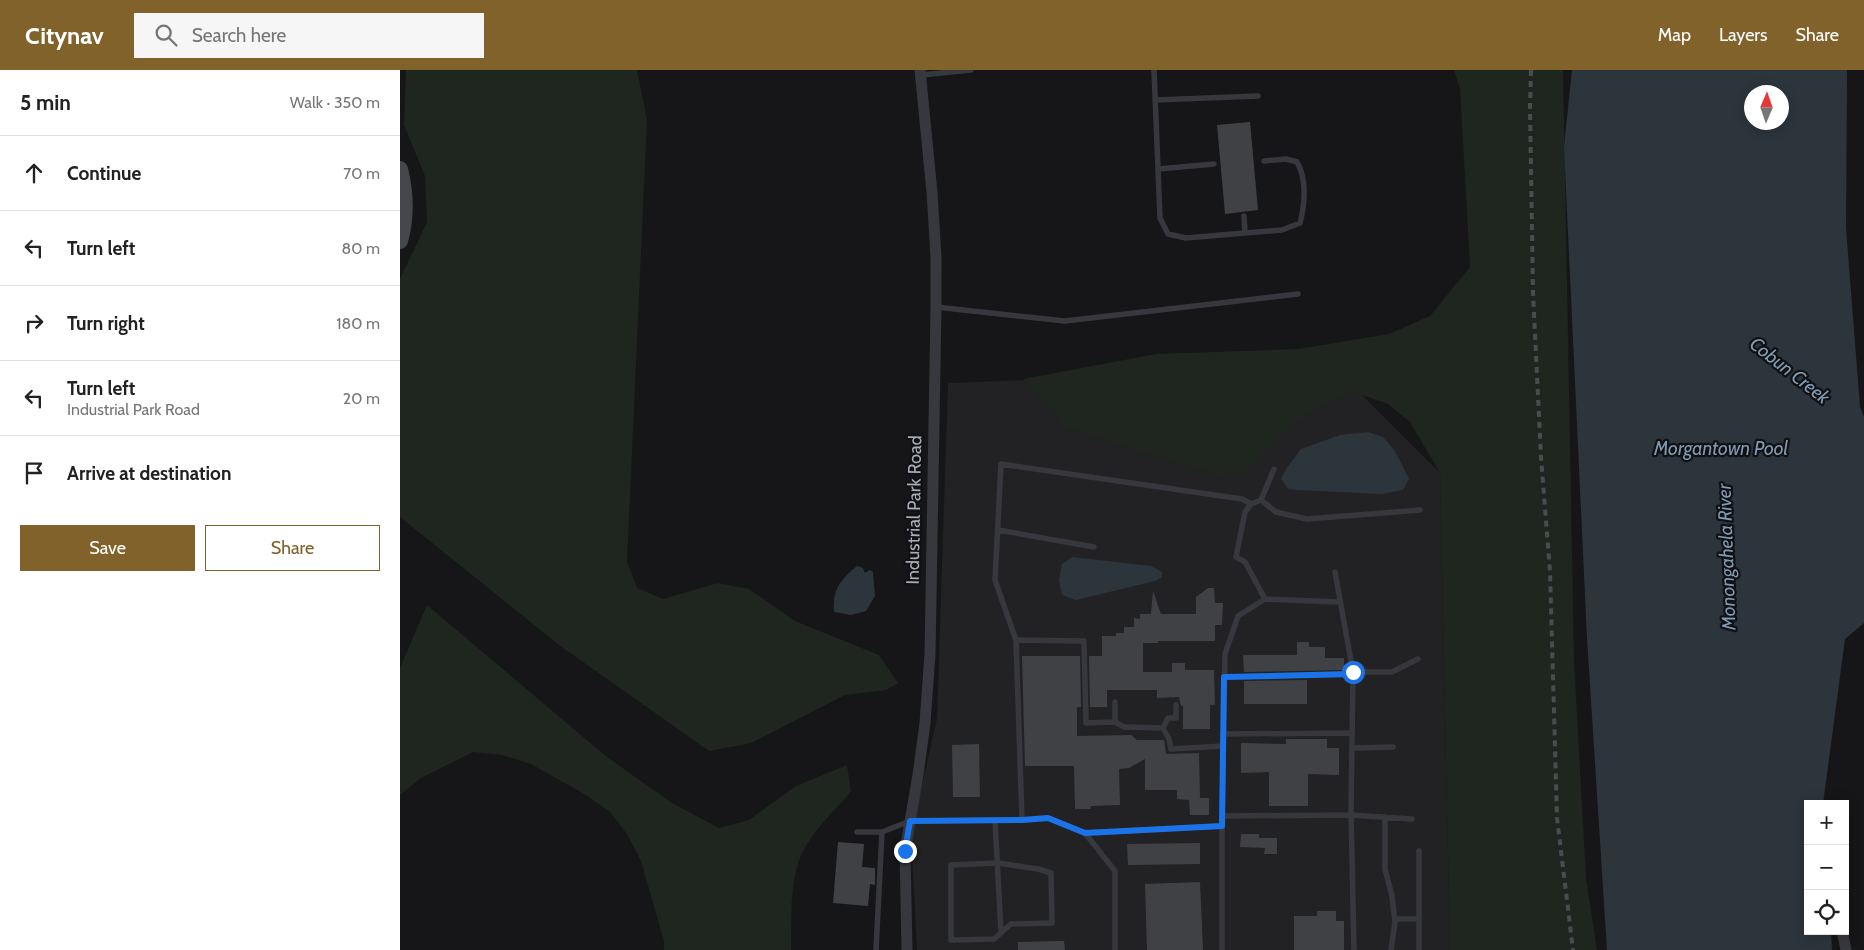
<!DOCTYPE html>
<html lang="en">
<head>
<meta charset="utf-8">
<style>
	body { margin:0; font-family:Cabin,sans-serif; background:#f6f6f6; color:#222 }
	.controls { position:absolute; right:15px; bottom:15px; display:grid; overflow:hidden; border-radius:0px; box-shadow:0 2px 12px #0003 }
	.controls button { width:45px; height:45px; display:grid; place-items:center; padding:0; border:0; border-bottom:1px solid #e0e0e0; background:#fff; color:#222; font:25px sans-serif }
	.compass { position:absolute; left:1344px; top:15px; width:45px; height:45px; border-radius:50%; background:#fff; box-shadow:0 2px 12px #0003; rotate:2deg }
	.stop { position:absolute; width:15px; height:15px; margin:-11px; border:4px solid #1a73e8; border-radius:50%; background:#fff }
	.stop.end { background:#1a73e8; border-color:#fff; box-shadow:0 1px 5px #0008 }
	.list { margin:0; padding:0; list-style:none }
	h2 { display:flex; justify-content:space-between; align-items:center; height:65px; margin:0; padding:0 20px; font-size:21px }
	h2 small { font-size:16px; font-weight:400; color:#767676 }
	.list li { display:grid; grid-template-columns:32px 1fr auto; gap:15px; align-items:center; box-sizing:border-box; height:75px; padding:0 20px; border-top:1px solid #e0e0e0 }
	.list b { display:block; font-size:19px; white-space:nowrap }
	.list p { margin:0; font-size:16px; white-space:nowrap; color:#767676 }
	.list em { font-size:16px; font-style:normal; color:#767676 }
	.actions { display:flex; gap:10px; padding:15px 20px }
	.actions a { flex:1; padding:11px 0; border:1px solid #80622a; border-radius:0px; text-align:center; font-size:18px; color:#80622a }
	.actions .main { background:#80622a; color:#fff }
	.icon { flex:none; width:28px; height:28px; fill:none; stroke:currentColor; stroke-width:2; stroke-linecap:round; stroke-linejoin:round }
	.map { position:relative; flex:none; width:1464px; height:880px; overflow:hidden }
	header { display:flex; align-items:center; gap:30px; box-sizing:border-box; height:70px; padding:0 25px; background:#80622a; color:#fff }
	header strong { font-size:24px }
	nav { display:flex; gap:28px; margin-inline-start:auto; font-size:18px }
	.search { width:350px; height:45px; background:#f6f6f6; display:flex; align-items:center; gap:12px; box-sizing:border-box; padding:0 18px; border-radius:0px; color:#767676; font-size:19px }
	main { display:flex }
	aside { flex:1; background:#fff }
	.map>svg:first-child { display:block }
	.built { fill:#222225 }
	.green { fill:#1e261f }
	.water { fill:#2c353c; fill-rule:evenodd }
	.building { fill:#404145 }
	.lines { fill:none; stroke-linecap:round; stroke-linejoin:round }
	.lane { stroke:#37383d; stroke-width:5.5 }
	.street { stroke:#37383d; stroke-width:11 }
	.secondary { stroke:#45474d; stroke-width:16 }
	.rail { stroke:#4a4c52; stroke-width:4; stroke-dasharray:6 5; stroke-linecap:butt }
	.route { stroke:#1a73e8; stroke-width:6 }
	.labels { text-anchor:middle; stroke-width:4.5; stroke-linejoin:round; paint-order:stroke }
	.street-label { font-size:18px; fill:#a8adb8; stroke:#111113 }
	.water-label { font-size:19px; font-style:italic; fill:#7f9bb3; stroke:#111113 }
</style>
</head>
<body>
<header>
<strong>Citynav</strong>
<div class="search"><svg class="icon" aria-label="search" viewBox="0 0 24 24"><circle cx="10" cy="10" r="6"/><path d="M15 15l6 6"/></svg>Search here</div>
<nav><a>Map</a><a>Layers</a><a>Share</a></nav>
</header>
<main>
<aside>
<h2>5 min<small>Walk · 350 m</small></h2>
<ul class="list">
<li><svg class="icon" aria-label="ahead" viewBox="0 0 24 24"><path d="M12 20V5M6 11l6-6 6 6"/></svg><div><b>Continue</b></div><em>70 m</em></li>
<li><svg class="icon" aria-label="left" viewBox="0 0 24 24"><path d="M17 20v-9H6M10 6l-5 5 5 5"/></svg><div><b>Turn left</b></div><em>80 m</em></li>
<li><svg class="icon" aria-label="right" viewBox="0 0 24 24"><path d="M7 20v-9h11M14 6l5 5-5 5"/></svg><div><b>Turn right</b></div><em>180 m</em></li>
<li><svg class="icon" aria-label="left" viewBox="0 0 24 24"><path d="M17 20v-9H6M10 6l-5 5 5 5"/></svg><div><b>Turn left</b><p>Industrial Park Road</p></div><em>20 m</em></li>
<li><svg class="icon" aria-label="arrive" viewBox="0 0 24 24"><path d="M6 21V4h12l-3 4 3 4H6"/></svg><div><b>Arrive at destination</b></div></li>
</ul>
<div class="actions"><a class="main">Save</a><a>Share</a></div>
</aside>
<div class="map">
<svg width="1464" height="880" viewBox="0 0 1464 880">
	<rect width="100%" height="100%" fill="#161618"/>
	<path class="built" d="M936 299 1040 403 1050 880H517L511 763 537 649 548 313Z"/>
	<path class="green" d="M6 0H237L247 50 227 492 237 518 263 529 318 513 349 519 395 551 479 585 498 613 486 620 445 625 351 673 309 681 159 575 0 447V209L27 152 25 106 4 55Z
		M1054 0H1163L1174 590 1186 808 1197 880H1050L1040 403 1010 352 988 334 962 325 946 324 920 336 897 352 846 401 820 406 666 358 623 309 756 284 899 279 989 264 1030 246 1070 197 1060 19Z
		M27 535 207 687 272 733 319 758 349 750 396 716 447 695 451 721C434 742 410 763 400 788 389 816 392 851 391 880H264V871L241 791 227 764 210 742 186 725 131 694 102 685 73 682 21 708 0 725V598Z"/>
	<path class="water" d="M1172 0H1447L1446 158 1460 337 1464 347V553L1445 569 1423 734H1408V861H1431L1432 880H1207L1187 568 1164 77ZM1382 22V52H1352V22Z
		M968 362 983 367 995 381 1009 409 1003 420 982 424 897 420 888 419 881 409 886 399 901 379 940 365Z
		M672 487 751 496 762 502V507L755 511 676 530 662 525 659 510 662 494Z
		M457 496 463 498 465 503 470 500 473 502 475 526 466 541 451 545 434 542C432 520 440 510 457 496Z"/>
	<path class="building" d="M850 52 858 140 825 144 817 55Z
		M808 518H814L815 533H823L822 555H815V571H758V573H743V602H772V593H785V600H814L815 635H810V659H783V636H781L779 627 757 628V620H707V637H690L689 586H702V566H716V563H724V557H734V548L740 549V544H751L753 521 761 544H796V527Z
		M897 572H909V577H925V588H944V600L844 602 843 585H897Z
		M622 586H680L681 637H677V666L731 665 737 670H764L766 684 799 683 800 728H809V745H790L789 730 777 729V720H745V689L729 698 719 699 720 735 691 736 690 739H675L674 696H625Z
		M907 610V634H844V611Z
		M886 669H927V678H939V705L908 704V736H869V702L841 703V673L886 674Z
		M579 674 580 727H553L552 675Z
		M841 764H859V768H877V784H864L865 778 840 777Z
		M438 772 464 774 462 797 475 798V815L470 814 468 836 433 833Z
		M800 773V794L728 795 727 774Z
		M800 812 803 880H747L745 814Z
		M917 841H936V851H944V880H894V846H917Z
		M659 871H664L665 880H618V872Z"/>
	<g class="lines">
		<path class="lane" d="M754 0 760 148 768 164 786 168 845 163 882 160 900 153C905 134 907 109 897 92L886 89 864 91
			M521 5 571 0
			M755 30 858 26
			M758 99 814 94
			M844 146 845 163
			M536 237 665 251 898 224
			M861 430 874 399
			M851 434 861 430 876 442 907 449 1020 440
			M598 460 694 477
			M935 502 953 602 951 742 954 880
			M616 570 684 571 686 653 715 652V632
			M953 602H992L1018 589
			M824 607 953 604
			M776 635V648H768L763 658 769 669 771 679 823 676
			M715 652 724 657 763 658
			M823 664 952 663
			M952 678 993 677
			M822 746 951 745 1012 749
			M985 747V799L992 826 995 852 991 880
			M595 750 601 863
			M622 750 616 570 595 510 601 394 842 429 851 434 845 442 836 487 845 492 865 529
			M822 756 825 584 838 546 865 529 939 532
			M457 762H482
			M685 763 822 756V880
			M598 793 638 799 651 803 652 853 611 854 594 869 551 870V795Z
			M995 849H1019
			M476 880 482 762 510 751 622 750 648 748 685 763 715 801V880
			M1019 880V781"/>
		<path class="street" d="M1442 861 1446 880
			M507 880 505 781 518 705 525 653 530 584 536 237V187L532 122 520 0"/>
		<path class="secondary" d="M0 99C6 123 7 146 0 171"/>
		<path class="rail" d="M1131 0 1130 37 1133 223 1141 387 1150 501 1157 748 1173 880"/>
	</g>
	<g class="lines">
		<path class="route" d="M505 781 510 751 622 750 648 748 685 763 822 756 824 607 953 604V602"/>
	</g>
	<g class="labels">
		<g class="street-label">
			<text transform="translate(514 440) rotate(-89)" y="6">Industrial Park Road</text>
		</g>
		<g class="water-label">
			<text transform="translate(1390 300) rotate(38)" y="7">Cobun Creek</text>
			<text x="1321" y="385">Morgantown Pool</text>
			<text transform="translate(1326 487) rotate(-92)" y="7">Monongahela River</text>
		</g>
	</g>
</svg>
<div class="controls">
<button>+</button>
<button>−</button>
<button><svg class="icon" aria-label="locate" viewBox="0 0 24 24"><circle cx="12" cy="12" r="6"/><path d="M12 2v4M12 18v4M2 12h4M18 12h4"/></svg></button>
</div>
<svg class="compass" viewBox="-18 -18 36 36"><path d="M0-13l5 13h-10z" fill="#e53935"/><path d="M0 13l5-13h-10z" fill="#767676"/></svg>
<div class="stop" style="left:953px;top:602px"></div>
<div class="stop end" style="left:505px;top:781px"></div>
</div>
</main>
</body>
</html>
